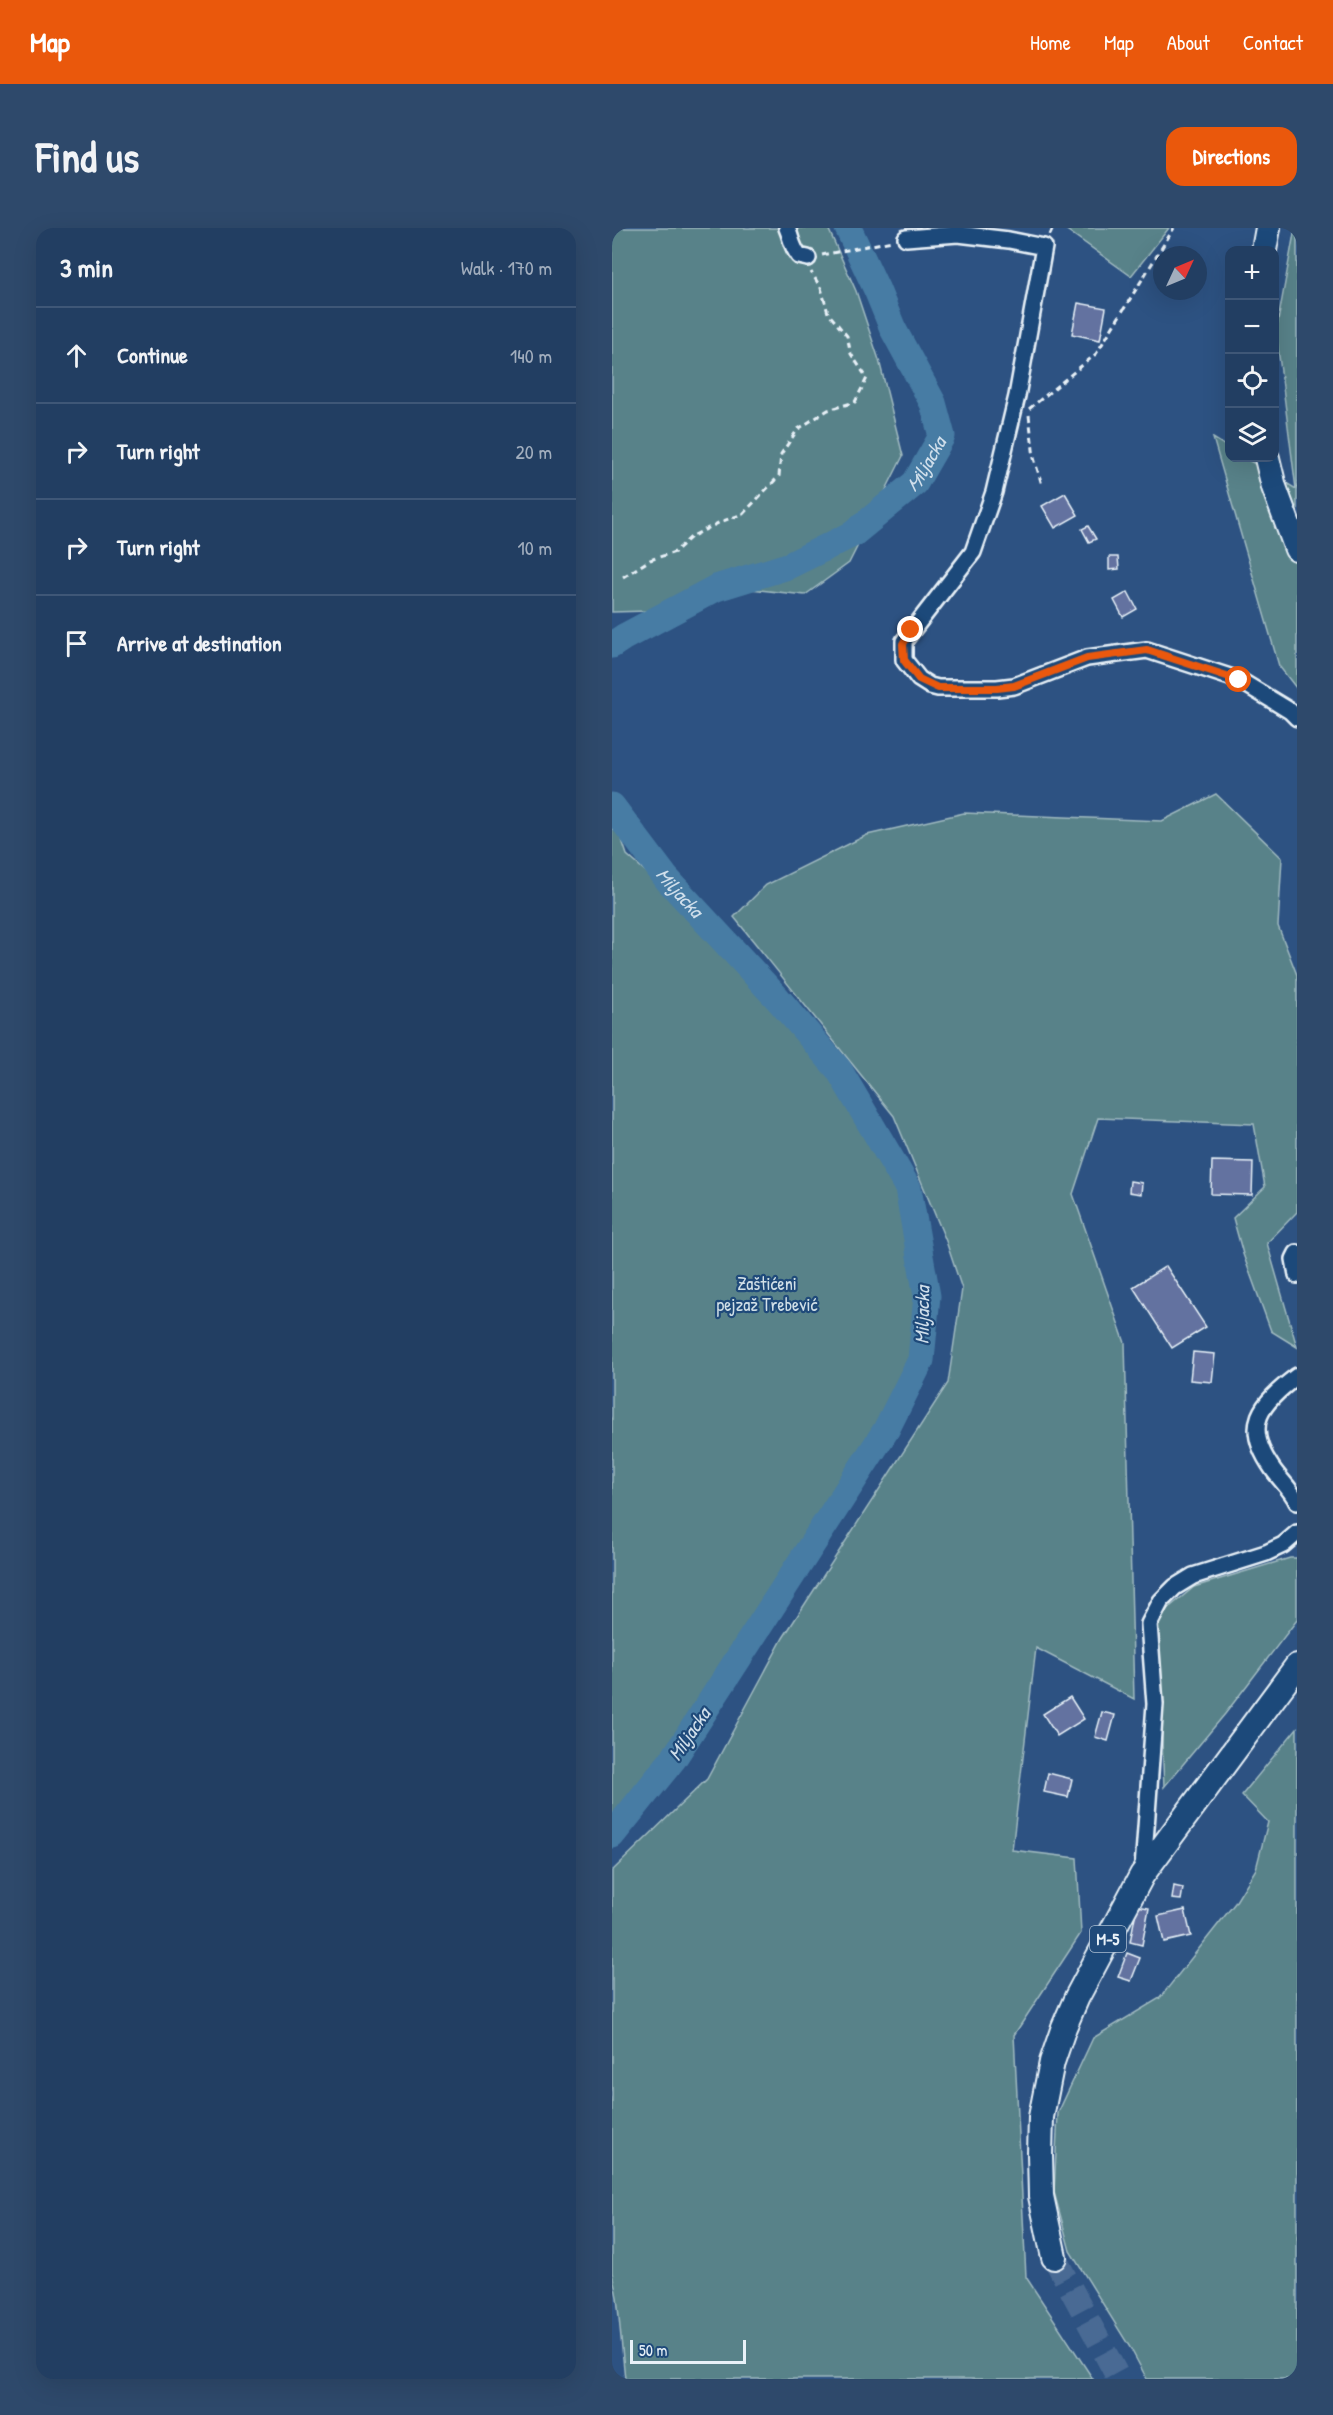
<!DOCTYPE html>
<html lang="en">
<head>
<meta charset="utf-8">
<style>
	body { margin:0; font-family:"Patrick Hand",sans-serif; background:#2e496b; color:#f1f3f6 }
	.controls { position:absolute; right:18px; top:18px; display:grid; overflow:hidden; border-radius:12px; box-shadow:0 6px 24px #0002 }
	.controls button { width:54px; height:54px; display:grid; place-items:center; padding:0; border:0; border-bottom:2px solid #3f5777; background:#223e62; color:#f1f3f6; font:30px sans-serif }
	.compass { position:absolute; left:541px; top:18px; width:54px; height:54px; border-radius:50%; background:#223e62; box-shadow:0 6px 24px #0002; rotate:46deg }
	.scale { position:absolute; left:18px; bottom:15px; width:116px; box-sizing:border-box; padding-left:6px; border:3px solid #e8f1f8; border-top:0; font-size:16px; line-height:21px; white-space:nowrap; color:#e8f1f8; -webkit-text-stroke:4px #1f4a7a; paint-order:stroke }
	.stop { position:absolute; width:18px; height:18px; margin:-14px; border:4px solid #ea580c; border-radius:50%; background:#fff }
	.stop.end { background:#ea580c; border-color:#fff; box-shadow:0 2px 6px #0008 }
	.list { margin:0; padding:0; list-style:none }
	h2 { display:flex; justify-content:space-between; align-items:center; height:78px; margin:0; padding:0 24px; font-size:26px }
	h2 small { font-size:20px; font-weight:400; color:#a2aebe }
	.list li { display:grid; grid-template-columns:39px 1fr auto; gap:18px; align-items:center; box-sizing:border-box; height:96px; padding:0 24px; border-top:2px solid #3f5777 }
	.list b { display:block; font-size:22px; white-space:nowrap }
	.list em { font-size:20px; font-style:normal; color:#a2aebe }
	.icon { flex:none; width:33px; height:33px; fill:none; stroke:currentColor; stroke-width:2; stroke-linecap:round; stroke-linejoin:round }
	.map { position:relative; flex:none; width:685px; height:2151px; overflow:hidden; border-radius:18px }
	header { display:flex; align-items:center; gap:36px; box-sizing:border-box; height:84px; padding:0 30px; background:#ea580c; color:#fff }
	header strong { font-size:28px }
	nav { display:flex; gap:33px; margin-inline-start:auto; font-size:21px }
	.intro { display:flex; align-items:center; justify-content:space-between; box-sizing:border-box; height:144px; padding:0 36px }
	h1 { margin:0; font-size:42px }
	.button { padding:15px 27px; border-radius:18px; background:#ea580c; color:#fff; font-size:21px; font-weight:700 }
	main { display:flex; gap:36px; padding:0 36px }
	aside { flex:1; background:#223e62; border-radius:18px; box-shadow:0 6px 24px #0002 }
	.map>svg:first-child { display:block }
	.green { fill:#588289; stroke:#a0bac0; stroke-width:1.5 }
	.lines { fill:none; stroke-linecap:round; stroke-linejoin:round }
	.river { stroke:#477ca4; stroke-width:27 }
	.building { fill:#6372a0; stroke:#e8f1f8; stroke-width:1.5 }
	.primary-tunnel { stroke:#496a94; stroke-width:24; stroke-dasharray:24 12; stroke-linecap:butt }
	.street-casing { stroke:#e8f1f8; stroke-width:20 }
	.primary-casing { stroke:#e8f1f8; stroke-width:28 }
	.path { stroke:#e8f1f8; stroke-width:3; stroke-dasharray:6 4.5; stroke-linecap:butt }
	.street { stroke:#1f4a7a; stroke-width:15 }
	.primary { stroke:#1f4a7a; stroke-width:24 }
	.route { stroke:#ea580c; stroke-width:8 }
	.labels { text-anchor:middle; stroke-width:4.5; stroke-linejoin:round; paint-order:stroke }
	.shield { fill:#1f4a7a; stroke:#acbfd2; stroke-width:1.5 }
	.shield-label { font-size:16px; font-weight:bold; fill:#e8f1f8 }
	.park-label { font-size:18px; fill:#d2e0e7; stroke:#1f4a7a }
	.water-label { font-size:20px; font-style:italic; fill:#d0dfeb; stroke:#1f4a7a }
</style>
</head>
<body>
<header>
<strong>Map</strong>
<nav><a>Home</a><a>Map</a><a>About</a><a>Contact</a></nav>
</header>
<div class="intro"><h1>Find us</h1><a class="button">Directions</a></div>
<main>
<aside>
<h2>3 min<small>Walk · 170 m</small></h2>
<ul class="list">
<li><svg class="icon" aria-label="ahead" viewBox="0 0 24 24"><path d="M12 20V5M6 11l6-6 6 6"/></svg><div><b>Continue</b></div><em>140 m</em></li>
<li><svg class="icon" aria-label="right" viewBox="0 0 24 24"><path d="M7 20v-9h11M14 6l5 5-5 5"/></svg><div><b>Turn right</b></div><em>20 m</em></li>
<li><svg class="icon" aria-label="right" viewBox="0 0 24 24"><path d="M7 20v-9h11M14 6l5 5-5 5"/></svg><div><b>Turn right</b></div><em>10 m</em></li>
<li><svg class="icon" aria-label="arrive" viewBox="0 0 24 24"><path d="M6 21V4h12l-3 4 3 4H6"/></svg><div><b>Arrive at destination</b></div></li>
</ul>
</aside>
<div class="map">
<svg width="685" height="2151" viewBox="0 0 685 2151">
	<rect width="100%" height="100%" fill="#2d5282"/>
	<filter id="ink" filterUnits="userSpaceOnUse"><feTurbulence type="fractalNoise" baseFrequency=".0167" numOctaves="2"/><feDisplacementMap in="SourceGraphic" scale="12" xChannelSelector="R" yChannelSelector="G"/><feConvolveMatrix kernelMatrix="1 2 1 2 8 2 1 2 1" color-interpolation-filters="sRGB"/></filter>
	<g filter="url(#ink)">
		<path class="green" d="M0 0H216L244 63 267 132 291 228 237 335 193 367 129 360 36 383 0 384Z
			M452 0H557L519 48Z
			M683 0H685V461L667 438 601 210 617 220 618 230H633L684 261 664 104Z
			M604 566 670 630 666 698 685 747V984L655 1015 685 1119 659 1103 631 1026 621 990 653 959 642 896 486 890 461 966 513 1115 522 1471 424 1420 400 1622 465 1630 469 1705 402 1807 414 2049 481 2151H13L5 2069 0 2044V1643L95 1551 171 1410 336 1155 350 1061 334 1013 282 888 122 689 154 657 255 607 352 585 550 593Z
			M0 582 15 627 115 715 227 842 278 924 295 991 322 1079 297 1131 281 1208 103 1462 66 1545 37 1577 0 1612Z
			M678 1330H685V1392L613 1486 552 1559 547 1442 542 1392 582 1359Z
			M685 1500V2151H535L519 2121 458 2023 442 1964 446 1885 481 1810 548 1770 623 1675 644 1641 656 1594 630 1567Z"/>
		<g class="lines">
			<g class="river">
				<path id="s1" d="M0 417 12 409 104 360 176 338 241 306 303 255 330 208 321 175 281 101 265 62 236 0"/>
				<path id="s2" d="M0 578 55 651 166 771 227 842 296 960 315 1068 309 1132 274 1202 62 1530 0 1607"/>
			</g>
		</g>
		<path class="building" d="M466 75 494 80 488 112 460 106Z
			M453 265 466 287 443 300 430 278Z
			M476 298 484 311 477 314 470 301Z
			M497 329H506L507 341 497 342Z
			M516 364 525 381 511 389 502 372Z
			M600 933 641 934 640 967 599 966Z
			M518 953 530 955 529 966 517 964Z
			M554 1038 594 1099 560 1120 521 1059Z
			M581 1124 603 1126 600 1154 578 1152Z
			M458 1469 472 1491 445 1508 431 1486Z
			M490 1484 503 1487 496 1513 483 1509Z
			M436 1545 460 1551 456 1569 432 1564Z
			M562 1658 571 1660 569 1672 560 1671Z
			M525 1678 537 1680 530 1717 518 1714Z
			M573 1682 579 1708 552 1714 546 1688Z
			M515 1725 528 1730 519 1753 506 1749Z"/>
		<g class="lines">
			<path class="primary-tunnel" d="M442 2029 507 2151"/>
			<g class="street-casing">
				<path id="street" d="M175 0C180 11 179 18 187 28L196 30
					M294 10 346 6 397 12 432 19 405 168 382 264 361 324 292 413V432L307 451 318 458 326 460H385L402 458 475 430 535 422 627 452 678 483 685 490
					M685 1025 682 1031 685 1047
					M685 1148C648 1176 630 1197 660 1240 668 1252 679 1261 685 1274
					M531 1641 543 1476 537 1396 549 1373 563 1359 581 1348 654 1325 671 1317 685 1305"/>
			</g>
			<g class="primary-casing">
				<path id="primary" d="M652 22 656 0
					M655 230 662 259 685 321
					M442 2029 429 1968 428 1926 429 1889 440 1834 452 1799 465 1769 530 1647 685 1438"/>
			</g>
			<path class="path" d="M438 7 441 0
				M210 27 280 13
				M417 181 484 126 562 0
				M417 187 422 230 430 257
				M11 349 38 332 63 324 79 309 108 294 131 286 167 248 169 226 186 201 216 182 243 174 255 150 239 126 235 108 216 85 209 60 199 44"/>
			<use href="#street" class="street"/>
			<use href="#primary" class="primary"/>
		</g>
	</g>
	<g class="lines" filter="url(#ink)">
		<path class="route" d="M299 402 291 416 292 432 307 451 326 460H385L402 458 475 430 535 422 627 452"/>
	</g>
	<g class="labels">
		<rect class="shield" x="478" y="1698" width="36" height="26" rx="4.5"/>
		<g class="shield-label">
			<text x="496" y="1717">M-5</text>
		</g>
		<g class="park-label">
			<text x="155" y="1062">Zaštićeni<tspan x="155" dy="21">pejzaž Trebević</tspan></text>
		</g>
		<g class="water-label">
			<text dy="7" stroke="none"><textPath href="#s1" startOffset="369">Miljacka</textPath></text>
			<text dy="7" stroke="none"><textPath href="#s2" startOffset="110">Miljacka</textPath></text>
			<text transform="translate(310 1087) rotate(-89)" y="7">Miljacka</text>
			<text transform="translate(77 1506) rotate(-56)" y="7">Miljacka</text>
		</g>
	</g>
</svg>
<div class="controls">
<button>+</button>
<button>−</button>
<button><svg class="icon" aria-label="locate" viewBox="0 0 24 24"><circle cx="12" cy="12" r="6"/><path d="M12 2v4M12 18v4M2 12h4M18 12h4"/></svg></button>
<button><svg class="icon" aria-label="layers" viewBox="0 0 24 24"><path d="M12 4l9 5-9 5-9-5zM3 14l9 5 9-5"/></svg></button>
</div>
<svg class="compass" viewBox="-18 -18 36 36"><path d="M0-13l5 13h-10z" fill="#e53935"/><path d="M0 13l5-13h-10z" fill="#a2aebe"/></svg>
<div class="scale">50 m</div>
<div class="stop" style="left:627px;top:452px"></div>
<div class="stop end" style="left:299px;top:402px"></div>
</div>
</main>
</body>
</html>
